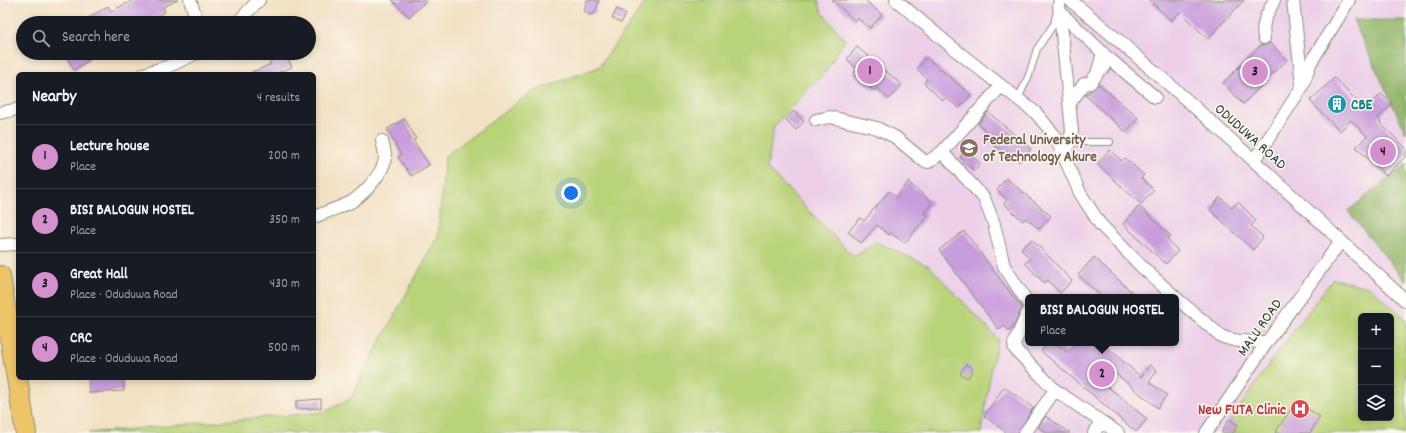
<!DOCTYPE html>
<html lang="en">
<head>
<meta charset="utf-8">
<style>
	body { margin:0; font-family:Dekko,sans-serif; background:#242831; color:#f1f3f6 }
	.controls { position:absolute; right:12px; bottom:12px; display:grid; overflow:hidden; border-radius:6px; box-shadow:0 2px 6px #0003 }
	.controls button { width:36px; height:36px; display:grid; place-items:center; padding:0; border:0; border-bottom:1px solid #363941; background:#171b24; color:#f1f3f6; font:20px sans-serif }
	.you { position:absolute; left:571px; top:193px; width:14px; height:14px; margin:-10px; border:3px solid #fff; border-radius:50%; background:#1a73e8; box-shadow:0 0 0 6px #1a73e833 }
	.badge { display:grid; place-items:center; width:26px; height:26px; border-radius:50%; background:#d690ce; color:#111; font-size:13px; font-weight:700 }
	.pin { position:absolute; translate:-50% -50%; border:2px solid #fff; box-shadow:0 1px 4px #0006 }
	.popup { position:absolute; left:1025px; top:294px; width:154px; height:52px; box-sizing:border-box; display:grid; place-content:center; border-radius:6px; background:#171b24; filter:drop-shadow(0 1px 3px #0005); font-size:13px; white-space:nowrap; color:#9ea1a6 }
	.popup b { font-size:15px; color:#f1f3f6 }
	.popup::after { content:''; position:absolute; left:50%; top:100%; margin-left:-8px; border:8px solid transparent; border-top-color:#171b24 }
	.list { margin:0; padding:0; list-style:none }
	h2 { display:flex; justify-content:space-between; align-items:center; height:52px; margin:0; padding:0 16px; font-size:17px }
	h2 small { font-size:13px; font-weight:400; color:#9ea1a6 }
	.list li { display:grid; grid-template-columns:26px 1fr auto; gap:12px; align-items:center; box-sizing:border-box; height:64px; padding:0 16px; border-top:1px solid #363941 }
	.list b { display:block; font-size:15px; white-space:nowrap }
	.list p { margin:0; font-size:13px; white-space:nowrap; color:#9ea1a6 }
	.list em { font-size:13px; font-style:normal; color:#9ea1a6 }
	.icon { flex:none; width:22px; height:22px; fill:none; stroke:currentColor; stroke-width:2; stroke-linecap:round; stroke-linejoin:round }
	.map { position:relative; flex:none; width:1406px; height:433px; overflow:hidden }
	.search { position:absolute; background:#171b24; box-shadow:0 2px 6px #0003; left:16px; top:16px; width:300px; height:44px; display:flex; align-items:center; gap:10px; box-sizing:border-box; padding:0 14px; border-radius:22px; color:#9ea1a6; font-size:15px }
	.panel { position:absolute; background:#171b24; box-shadow:0 2px 6px #0003; left:16px; top:72px; width:300px; height:308px; border-radius:6px }
	.map>svg:first-child { display:block }
	.built { fill:#edd0e8; fill-rule:evenodd }
	.green { fill:#b9d379; stroke:#6c8856; fill-rule:evenodd }
	.forest { fill:#92b569; stroke:#58794e }
	.building { fill:#c89ddc }
	.lines { fill:none; stroke-linecap:round; stroke-linejoin:round }
	.service-casing { stroke:#898f7c; stroke-width:8 }
	.minor-casing { stroke:#898f7c; stroke-width:14 }
	.trunk-casing { stroke:#898f7c; stroke-width:22 }
	.service { stroke:#fff; stroke-width:6 }
	.minor { stroke:#fff; stroke-width:12 }
	.trunk { stroke:#eec469; stroke-width:20 }
	.labels { text-anchor:middle; stroke-width:3; stroke-linejoin:round; paint-order:stroke }
	.culture-label { font-size:15px; font-weight:bold; fill:#0d838f; stroke:#fbf7ec; text-anchor:start }
	.street-label { font-size:15px; fill:#1f3d34; stroke:#fbf7ec }
	.education-label { font-size:15px; font-weight:bold; fill:#785e54; stroke:#fbf7ec; text-anchor:start }
	.health-label { font-size:15px; font-weight:bold; fill:#be3a42; stroke:#fbf7ec; text-anchor:end }
</style>
</head>
<body>
<div class="map">
<svg width="1406" height="433" viewBox="0 0 1406 433">
	<rect width="100%" height="100%" fill="#fbf7ec"/>
	<filter id="ink" filterUnits="userSpaceOnUse"><feTurbulence type="fractalNoise" baseFrequency=".025" numOctaves="2"/><feDisplacementMap in="SourceGraphic" scale="8" xChannelSelector="R" yChannelSelector="G"/><feConvolveMatrix kernelMatrix="1 2 1 2 8 2 1 2 1" color-interpolation-filters="sRGB"/></filter>
	<filter id="wash" filterUnits="userSpaceOnUse"><feTurbulence type="fractalNoise" baseFrequency=".012" numOctaves="4" result="noise"/><feDisplacementMap in="SourceGraphic" scale="16" xChannelSelector="R" yChannelSelector="G"/><feGaussianBlur stdDeviation="0.9" result="paint"/><feColorMatrix in="noise" values="0 0 0 0 0 0 0 0 0 0 0 0 0 0 0 0 0 1.4 0 .05"/><feComposite in="paint" operator="in"/></filter>
	<g filter="url(#wash)">
		<rect width="100%" height="100%" fill="#f3e1c5"/>
		<path class="built" d="M650 0H1406V433H324L354 398 387 329ZM1028 297H1176V343H1028ZM1361 316H1391V418H1361Z"/>
		<path class="green" d="M647 0H818L822 12 845 40 825 72 774 126 767 168 854 257 876 242 929 266 998 339 992 365 981 433H88L324 412 352 398 364 371 438 236 445 156 532 92 599 67Z
			M1333 279 1369 287 1406 319V433H1222L1271 361ZM1361 316H1391V418H1361Z"/>
		<path class="forest" d="M1353 20H1406V133Z
			M1406 164V282L1348 211Z"/>
		<g id="blocks">
			<path class="building" d="M134 0H178L163 7 165 12 152 18 153 20 147 23H80L108 6 111 11Z
				M392 0H427L409 17Z
				M587 0H599L595 13 589 15 584 11Z
				M832 0H865L882 15 870 28 857 18 855 21Z
				M1149 0H1244L1208 39 1180 12 1171 21Z
				M617 9 626 14 621 23 612 18Z
				M1270 43 1287 60 1243 104 1223 83 1261 45H1265Z
				M857 47 902 85 889 99 877 88 874 91 854 73 857 69 847 59Z
				M64 53H85L89 60 74 70Z
				M266 53H285L292 67 275 74H248L271 64Z
				M926 57 971 95 959 108 946 98 943 101 924 83 927 79 917 69Z
				M1334 78 1364 108 1366 106 1367 107 1381 94 1392 104 1378 118 1381 122 1380 123 1406 148V156L1386 176 1356 147 1367 136 1351 120 1340 131 1310 101Z
				M1099 84 1138 118 1126 132 1085 95Z
				M794 111 804 121 796 130 786 120Z
				M988 112 1031 149 1019 162 1006 151 1004 154 984 137 987 133 978 123Z
				M405 119 416 139 413 140 429 165 411 176 398 157 401 155 387 129Z
				M965 150 980 163 974 171 960 158Z
				M1110 150 1122 161 1125 158 1144 175 1141 178 1154 190 1141 204 1097 164Z
				M1006 178 1051 216 1039 229 1026 218 1023 221 1004 204 1007 200 997 190Z
				M908 182 932 202 924 213 928 215 905 243 890 233 889 235 877 225 861 243 848 232 860 218 864 221 889 191 896 197Z
				M1220 197 1232 208 1238 202 1256 220 1251 226 1263 237 1253 250 1210 210Z
				M1139 206 1171 236 1167 239 1178 251 1166 264 1123 224Z
				M964 231 1022 308 1013 327 1009 331 1004 326 999 330 939 250Z
				M1032 239 1072 281 1060 293 1048 280 1044 283 1025 263 1030 259 1021 249Z
				M1094 257 1137 297H1102L1078 275Z
				M1048 343H1056L1068 353 1076 343H1102L1141 377 1150 365 1157 371 1149 382 1167 395 1158 408 1111 370 1102 382 1147 419 1136 432 1041 351Z
				M966 364 973 369 968 378 960 374Z
				M88 378H123L124 391 89 393Z
				M1004 387 1033 408 1018 433H1007L984 416Z
				M321 399V408L296 409V401Z
				M1296 401 1320 417 1310 433H1275Z
				M1046 416 1047 417 1070 433H1047L1038 427Z
				M1229 419 1238 425 1233 433H1221Z"/>
		</g>
	</g>
	<g filter="url(#ink)">
		<use href="#blocks" fill-opacity="0" stroke="#898f7c" stroke-width="1"/>
		<g class="lines">
			<g class="service-casing">
				<path id="service" d="M1018 99 1029 75 1037 49 1054 24 1056 14
					M1070 147 1075 142H1110"/>
			</g>
			<g class="minor-casing">
				<path id="minor" d="M190 0 198 23
					M896 0 953 48 1036 113 1055 136 1080 193 1100 224 1141 266 1175 297
					M1060 0 1059 4 1072 131 1065 158
					M1070 0C1186 95 1295 199 1406 301
					M1293 0 1302 84
					M1060 12 1103 53 1097 74 1090 83 1084 84 1070 103
					M237 23 259 0
					M1264 38C1261 20 1268 15 1274 0
					M1103 68 1107 57 1155 97
					M144 74 169 66 197 53
					M0 113 18 109
					M816 120 830 117 877 128 895 137 924 161 928 162 942 152 1001 86
					M942 152 984 198 994 224 1004 266 1028 303
					M1253 159 1259 153 1302 87 1310 64 1349 0
					M314 217C326 212 339 208 351 202 363 195 386 171 385 156 385 151 383 146 382 141
					M0 245 18 244
					M1176 298 1221 336C1235 343 1251 341 1267 342
					M1028 312 1014 344 1015 349 1055 390
					M1025 433 1055 390 1118 433
					M1094 433 1101 422
					M1206 433 1267 342 1341 241"/>
			</g>
			<g class="trunk-casing">
				<path id="trunk" d="M0 276 26 433"/>
			</g>
			<use href="#service" class="service"/>
			<use href="#minor" class="minor"/>
			<use href="#trunk" class="trunk"/>
		</g>
	</g>
	<defs>
		<g id="building-disc" transform="scale(1)"><circle r="9.5" fill="#0f9aa8" stroke="#fbf7ec"/><path d="M-4-6H4V6H1V3H-1V6H-4ZM-2.5-4.3h1.7v1.8h-1.7ZM.8-4.3h1.7v1.8H.8ZM-2.5-1h1.7V.8h-1.7ZM.8-1h1.7V.8H.8Z" fill="#fff"/></g>
		<g id="university-disc" transform="scale(1)"><circle r="9.5" fill="#8d6e63" stroke="#fbf7ec"/><path d="M0-5L7-2L0 1L-7-2ZM-4 1L0 2.5L4 1V4Q0 6-4 4Z" fill="#fff"/></g>
		<g id="hospital-disc" transform="scale(1)"><circle r="9.5" fill="#e0444e" stroke="#fbf7ec"/><path d="M-5-5h3v3.5h4V-5h3V5h-3V1.5h-4V5h-3Z" fill="#fff"/></g>
	</defs>
	<g fill-rule="evenodd">
		<use href="#building-disc" x="1337" y="104"/>
		<use href="#university-disc" x="969" y="148"/>
		<use href="#hospital-disc" x="1300" y="409"/>
	</g>
	<g class="labels">
		<g class="culture-label">
			<text x="1351" y="109">CBE</text>
		</g>
		<g class="street-label">
			<text transform="translate(1251 136) rotate(42)" y="5">ODUDUWA ROAD</text>
			<text transform="translate(1259 327) rotate(-55)" y="5">MALU ROAD</text>
		</g>
		<g class="education-label">
			<text x="983" y="144">Federal University<tspan x="983" dy="17">of Technology Akure</tspan></text>
		</g>
		<g class="health-label">
			<text x="1286" y="414">New FUTA Clinic</text>
		</g>
	</g>
</svg>
<div class="controls">
<button>+</button>
<button>−</button>
<button><svg class="icon" aria-label="layers" viewBox="0 0 24 24"><path d="M12 4l9 5-9 5-9-5zM3 14l9 5 9-5"/></svg></button>
</div>
<div class="you"></div>
<div class="pin badge" style="left:870px;top:71px">1</div>
<div class="pin badge" style="left:1102px;top:374px">2</div>
<div class="popup"><b>BISI BALOGUN HOSTEL</b>Place</div>
<div class="pin badge" style="left:1255px;top:72px">3</div>
<div class="pin badge" style="left:1383px;top:152px">4</div>
<div class="search"><svg class="icon" aria-label="search" viewBox="0 0 24 24"><circle cx="10" cy="10" r="6"/><path d="M15 15l6 6"/></svg>Search here</div>
<section class="panel">
<h2>Nearby<small>4 results</small></h2>
<ul class="list">
<li><span class="badge">1</span><div><b>Lecture house</b><p>Place</p></div><em>200 m</em></li>
<li><span class="badge">2</span><div><b>BISI BALOGUN HOSTEL</b><p>Place</p></div><em>350 m</em></li>
<li><span class="badge">3</span><div><b>Great Hall</b><p>Place · Oduduwa Road</p></div><em>430 m</em></li>
<li><span class="badge">4</span><div><b>CRC</b><p>Place · Oduduwa Road</p></div><em>500 m</em></li>
</ul>
</section>
</div>
</body>
</html>
